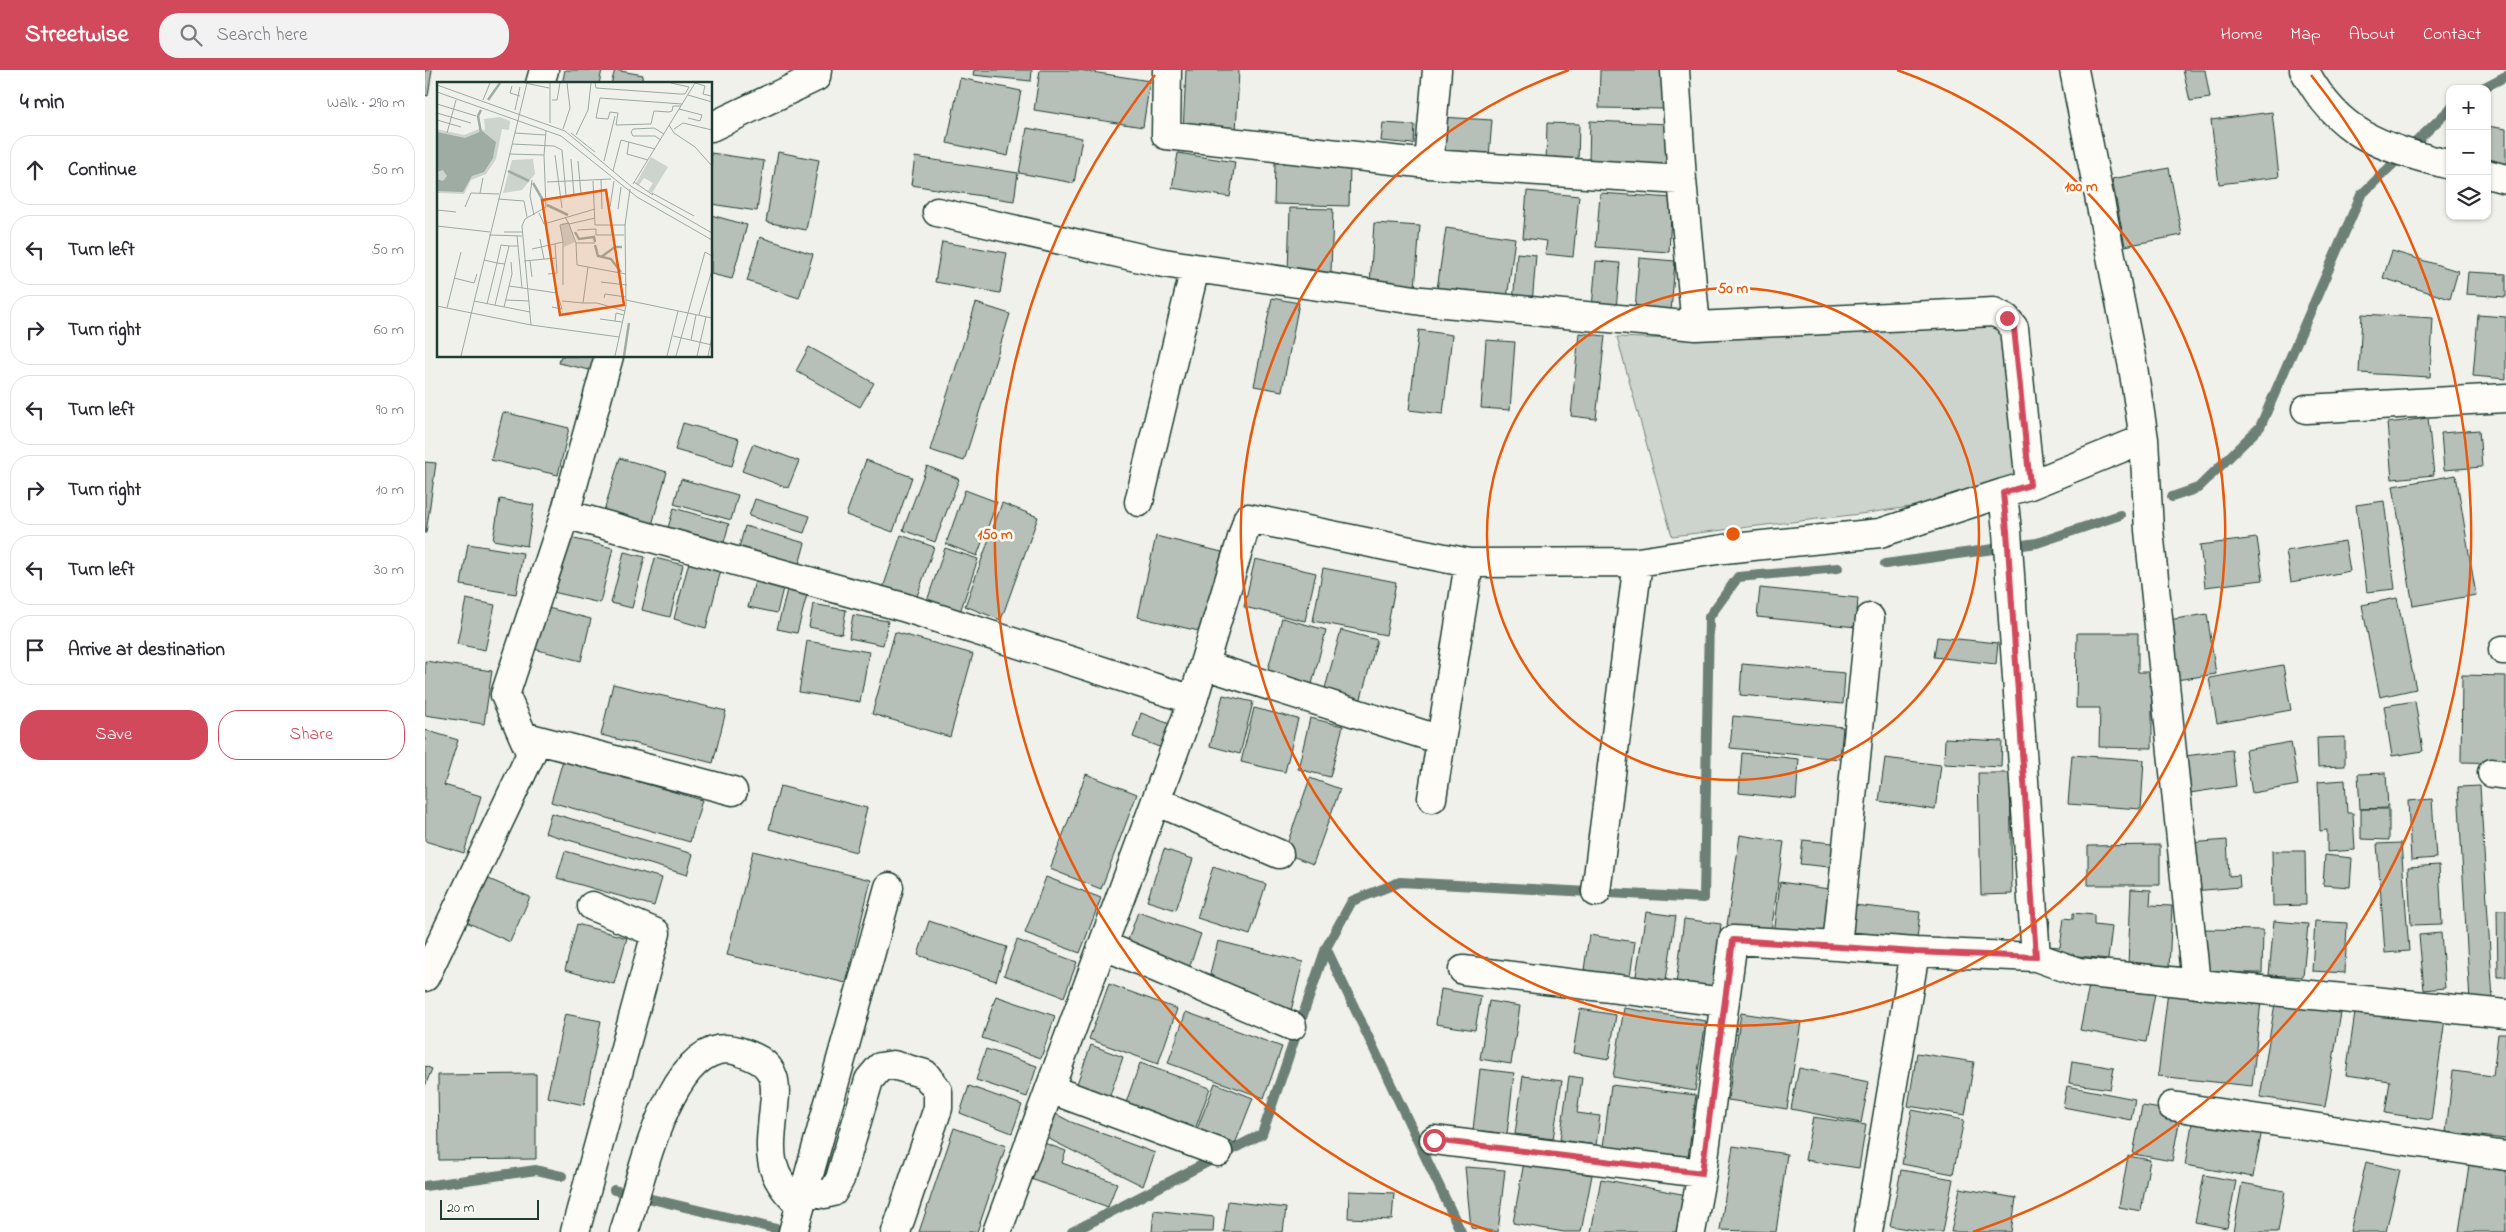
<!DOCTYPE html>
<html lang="en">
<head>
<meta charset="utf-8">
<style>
	body { margin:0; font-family:"Indie Flower",sans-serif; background:#f2f2f3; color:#2b2b33 }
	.controls { position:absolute; right:15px; top:15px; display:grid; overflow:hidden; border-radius:10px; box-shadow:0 1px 4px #0004 }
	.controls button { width:45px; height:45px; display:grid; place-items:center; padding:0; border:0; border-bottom:1px solid #e1e1e2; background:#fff; color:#2b2b33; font:25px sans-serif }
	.scale { position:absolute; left:15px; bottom:12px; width:99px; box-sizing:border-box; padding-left:5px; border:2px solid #1f3d34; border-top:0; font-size:14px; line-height:18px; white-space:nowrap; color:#1f3d34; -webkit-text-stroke:4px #fdfcf7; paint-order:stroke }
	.stop { position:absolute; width:15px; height:15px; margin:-11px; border:4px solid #d1495b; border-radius:50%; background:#fff }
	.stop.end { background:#d1495b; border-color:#fff; box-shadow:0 1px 5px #0008 }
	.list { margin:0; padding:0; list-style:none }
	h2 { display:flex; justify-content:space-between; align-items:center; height:65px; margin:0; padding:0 20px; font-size:21px }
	h2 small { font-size:16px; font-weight:400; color:#7c7c81 }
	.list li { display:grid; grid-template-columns:32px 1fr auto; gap:15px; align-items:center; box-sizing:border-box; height:70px; margin:0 10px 10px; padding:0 10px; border:1px solid #e1e1e2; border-radius:20px }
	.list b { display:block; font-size:19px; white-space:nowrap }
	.list em { font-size:16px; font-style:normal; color:#7c7c81 }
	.actions { display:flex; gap:10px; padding:15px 20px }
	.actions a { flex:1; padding:11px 0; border:1px solid #d1495b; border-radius:20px; text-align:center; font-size:18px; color:#d1495b }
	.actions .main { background:#d1495b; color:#fff }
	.icon { flex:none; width:28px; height:28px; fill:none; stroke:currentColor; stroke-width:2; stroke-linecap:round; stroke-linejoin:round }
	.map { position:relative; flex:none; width:2081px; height:1162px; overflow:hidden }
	header { display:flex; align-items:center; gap:30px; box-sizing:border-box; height:70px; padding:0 25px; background:#d1495b; color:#fff }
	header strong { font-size:24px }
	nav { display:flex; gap:28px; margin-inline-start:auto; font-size:18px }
	.search { width:350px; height:45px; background:#f2f2f3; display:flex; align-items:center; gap:12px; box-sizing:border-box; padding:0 18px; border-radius:20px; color:#7c7c81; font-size:19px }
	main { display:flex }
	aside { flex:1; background:#fff }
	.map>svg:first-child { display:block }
	.green { fill:#cdd3cd; stroke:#768880 }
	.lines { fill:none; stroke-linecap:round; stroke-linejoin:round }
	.stream { stroke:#6c8077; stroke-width:10 }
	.building { fill:#b6bfb8; stroke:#1f3d34 }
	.minor-casing { stroke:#1f3d34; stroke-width:31 }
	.minor { stroke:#fdfcf7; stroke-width:28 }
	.route { stroke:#d1495b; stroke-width:6 }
	.ring { fill:none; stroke:#e8590c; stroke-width:2.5 }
	.inset-river { fill:none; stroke:#9faca4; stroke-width:2.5 }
	.inset-road { fill:none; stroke:#9ca9a2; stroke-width:1 }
	.view { fill:#e8590c; fill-opacity:0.15; stroke:#e8590c; stroke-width:2.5 }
	.inset-edge { fill:none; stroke:#1f3d34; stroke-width:2.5 }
	.centre { fill:#e8590c; stroke:#fdfcf7; stroke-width:2.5 }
	.ring-label { font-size:15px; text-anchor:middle; font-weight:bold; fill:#e8590c; stroke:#fdfcf7; stroke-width:5; stroke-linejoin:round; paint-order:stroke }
</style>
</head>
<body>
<header>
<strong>Streetwise</strong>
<div class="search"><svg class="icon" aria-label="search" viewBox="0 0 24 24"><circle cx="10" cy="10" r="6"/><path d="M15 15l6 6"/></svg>Search here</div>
<nav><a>Home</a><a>Map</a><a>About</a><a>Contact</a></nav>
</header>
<main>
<aside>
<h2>4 min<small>Walk · 290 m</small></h2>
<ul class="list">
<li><svg class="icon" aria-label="ahead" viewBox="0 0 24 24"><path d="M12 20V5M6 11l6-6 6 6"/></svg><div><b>Continue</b></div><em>50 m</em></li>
<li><svg class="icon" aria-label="left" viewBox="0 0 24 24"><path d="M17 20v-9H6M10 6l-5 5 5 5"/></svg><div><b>Turn left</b></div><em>50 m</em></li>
<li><svg class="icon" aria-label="right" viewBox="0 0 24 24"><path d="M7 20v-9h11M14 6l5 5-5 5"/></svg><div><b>Turn right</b></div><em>60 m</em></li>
<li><svg class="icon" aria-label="left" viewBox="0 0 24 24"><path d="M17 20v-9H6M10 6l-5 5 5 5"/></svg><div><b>Turn left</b></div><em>90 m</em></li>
<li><svg class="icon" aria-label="right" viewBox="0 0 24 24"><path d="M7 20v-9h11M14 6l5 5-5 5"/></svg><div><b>Turn right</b></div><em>10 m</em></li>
<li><svg class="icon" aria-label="left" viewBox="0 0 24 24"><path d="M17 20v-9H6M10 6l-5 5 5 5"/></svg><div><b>Turn left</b></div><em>30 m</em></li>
<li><svg class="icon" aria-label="arrive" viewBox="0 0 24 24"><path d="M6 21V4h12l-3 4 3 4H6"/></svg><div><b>Arrive at destination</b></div></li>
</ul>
<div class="actions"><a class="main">Save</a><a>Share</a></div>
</aside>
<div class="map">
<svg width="2081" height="1162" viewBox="0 0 2081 1162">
	<rect width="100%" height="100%" fill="#f0f1eb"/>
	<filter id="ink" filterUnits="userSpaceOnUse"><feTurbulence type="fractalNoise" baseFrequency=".02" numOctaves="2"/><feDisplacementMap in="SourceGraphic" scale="10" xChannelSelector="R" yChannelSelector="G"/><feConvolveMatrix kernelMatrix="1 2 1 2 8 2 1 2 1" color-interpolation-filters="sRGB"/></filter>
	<g filter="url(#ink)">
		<path class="green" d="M1597 249 1613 419 1435 444 1247 466 1192 267 1277 270Z"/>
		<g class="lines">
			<path class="stream" d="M2056 19 2081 6
				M1747 427 1773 418 1835 357 1936 125 2025 39
				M1460 494 1612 473 1695 445
				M901 878 1036 1162
				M0 1116 111 1100 137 1106
				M189 1120 360 1161
				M647 1162 837 1064 901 878 927 831 975 812 1279 828 1284 547 1313 507 1413 498"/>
		</g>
		<path class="building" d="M0 0H7L3 26 0 25Z
			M140 0H177L174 14H137Z
			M190 0 218 5 216 14H186Z
			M549 0H607L606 11 548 5Z
			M615 0H654L725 11 718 57 609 40Z
			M761 0H814L811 64 758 61Z
			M1175 0H1240V39L1174 38Z
			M1758 0H1780L1785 28 1765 31Z
			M535 8 596 21 583 86 522 73Z
			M1847 42 1854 107 1794 114 1786 50Z
			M1016 47 1067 50 1064 87 1013 84Z
			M1165 51 1245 54 1244 95 1164 92Z
			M958 53 990 55 989 74 956 71Z
			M1122 53 1154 54 1153 95H1121Z
			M2062 56 2081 59V102L2062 100Z
			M602 58 657 68 649 113 594 103Z
			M353 82 394 90 381 160 341 152Z
			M286 83 339 91 332 141 286 134Z
			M753 83 810 92 805 127 747 118Z
			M490 87 593 103 589 131 486 115Z
			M850 93 925 95 924 136 849 134Z
			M1744 98 1757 165 1700 176 1687 109Z
			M1102 121 1154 126 1148 187 1120 184 1122 171 1098 168Z
			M1175 123 1247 128 1244 182 1171 177Z
			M865 138 908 139 906 203 863 202Z
			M286 145 322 155 307 209 286 204Z
			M949 153 995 156 990 218 945 215Z
			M1021 158 1090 168 1082 229 1012 219Z
			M335 167 388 184 374 228 322 211Z
			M517 172 582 183 575 223 510 212Z
			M1967 181 2033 201 2025 229 1958 208Z
			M1092 183 1111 185 1107 235 1088 233Z
			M1214 188 1250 191 1246 242 1210 240Z
			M1171 191 1195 193 1191 240 1167 238Z
			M2043 202 2081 204V227L2041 224Z
			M847 228 874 233 857 321 829 316Z
			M551 233 585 244 539 391 505 380Z
			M1937 244 2008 248 2005 307 1934 303Z
			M2053 245 2081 247V309L2048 306Z
			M994 260 1027 265 1018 344 984 340Z
			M1154 263 1180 266 1171 349 1146 346Z
			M1061 270 1090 272 1085 340 1056 338Z
			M384 277 449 313 435 337 371 301Z
			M136 286H182L178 303 134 293Z
			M78 342 144 358 133 405 66 390Z
			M2003 348 2009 405 1967 409 1962 353Z
			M258 353 314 369 307 396 250 380Z
			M2054 360 2057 397 2019 400 2016 363Z
			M328 374 374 391 363 418 317 401Z
			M195 388 242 402 225 462 177 447Z
			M441 390 487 407 468 462 421 445Z
			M0 392 11 393 1 463H0Z
			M502 396 534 409 510 472 478 460Z
			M2031 405 2051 525 1988 536 1968 416Z
			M256 409 313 425 306 450 249 434Z
			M540 420 572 432 552 486 521 474Z
			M75 429 109 435 102 476 68 470Z
			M330 429 385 446 379 463 324 446Z
			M1959 431 1970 519 1942 522 1931 435Z
			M577 433 613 447 576 550 540 536Z
			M249 438 304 454 297 480 241 464Z
			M320 456 380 473 372 502 312 485Z
			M476 465 509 477 490 532 457 521Z
			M731 466 797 482 778 562 713 547Z
			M141 467 188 478 175 533 128 522Z
			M1832 468 1838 510 1780 517 1775 475Z
			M1920 471 1925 501 1866 512 1861 481Z
			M43 474 98 483 91 524 36 515Z
			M520 478 553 489 534 545 501 534Z
			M199 482 220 487 207 538 186 533Z
			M230 488 258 495 245 547 217 540Z
			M830 489 891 503 880 551 819 537Z
			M264 492 296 500 281 558 249 549Z
			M898 498 971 512 961 565 888 551Z
			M330 511 358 518 352 543 323 537Z
			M363 516 383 521 372 563 352 559Z
			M1335 518 1433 528 1431 557 1332 547Z
			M1972 528 1991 619 1955 627 1937 535Z
			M41 529 70 535 60 580 32 574Z
			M388 534 421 540 417 564 384 557Z
			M119 537 166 549 156 591 109 579Z
			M1782 544 1791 604 1751 610 1743 550Z
			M428 545 463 551 458 575 424 568Z
			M857 548 901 560 885 622 840 610Z
			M916 560 952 570 935 632 899 622Z
			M470 562 548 584 525 667 447 644Z
			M1652 563H1713V602H1727V678L1674 677 1675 638H1651Z
			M1512 567 1573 573 1571 594 1509 587Z
			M382 571 444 582 435 632 374 622Z
			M0 591 67 601 59 654 0 645Z
			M1317 594 1420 603 1418 634 1315 625Z
			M1858 595 1866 640 1792 653 1784 608Z
			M2037 605 2081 606V693L2036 692Z
			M188 614 301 641 288 693 176 665Z
			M798 625 828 632 815 684 785 676Z
			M1990 631 1998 681 1967 686 1959 636Z
			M829 638 873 649 860 702 816 692Z
			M716 643 750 656 742 680 708 667Z
			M1308 646 1418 657 1415 689 1305 678Z
			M885 648 918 656 905 707 873 699Z
			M0 660 33 670 19 715 56 726 39 783 0 771Z
			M1920 667V696L1893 697 1892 668Z
			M1520 668 1577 671 1576 697 1519 694Z
			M1866 672 1873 715 1827 723 1820 680Z
			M1807 680 1811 716 1765 723 1760 686Z
			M1317 683 1374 689 1371 729 1314 723Z
			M1647 685 1719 690 1716 739 1643 734Z
			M1460 688 1516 695 1510 740 1454 731Z
			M138 690 277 730 265 772 126 732Z
			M1553 703H1585L1587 824 1556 825Z
			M1961 703 1963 738 1935 739 1933 704Z
			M661 704 712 724 676 819 625 799Z
			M885 708 915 719 888 794 859 783Z
			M1920 710 1922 743H1928L1930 780 1902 782V760L1895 761 1893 712Z
			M355 716 442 738 431 782 344 759Z
			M2055 716 2068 930 2045 932 2033 717Z
			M2007 729 2011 788 1986 790 1983 731Z
			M1936 739H1964V770L1936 769Z
			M126 743 268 784 262 805 120 763Z
			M1315 765 1359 772 1346 862 1302 855Z
			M1378 770 1417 774 1414 798 1375 794Z
			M1802 770 1804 806 1814 805 1815 817 1768 821 1765 773Z
			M1976 773 1984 881 1960 883 1952 774Z
			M1735 775V815H1663V776Z
			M739 779 768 789 751 840 722 831Z
			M140 781 237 808 229 836 132 808Z
			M328 781 446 810 421 913 302 885Z
			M1847 781H1880L1881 835 1848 836Z
			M1900 785 1927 788 1925 817 1898 815Z
			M2014 795 2017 854 1986 855 1983 797Z
			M788 797 841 814 825 865 772 848Z
			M57 806 105 827 85 872 37 850Z
			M621 807 676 828 655 883 600 863Z
			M1355 812 1404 819 1398 871 1349 866Z
			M1706 819 1726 820 1725 835 1747 836 1744 898 1703 896Z
			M1428 835 1495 842 1491 879 1425 873Z
			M2072 840H2081V907H2073Z
			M713 842 776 864 760 909 697 887Z
			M1221 842 1251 846 1240 916 1210 912Z
			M1648 843 1669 845V855L1687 857 1683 889 1613 882 1617 847 1625 848 1622 876 1635 877 1639 848 1648 849Z
			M1259 849 1296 854 1288 918 1251 914Z
			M504 851 582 877 571 911 493 885Z
			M1849 851 1883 854 1878 907 1844 905Z
			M1890 851 1922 853 1920 903 1887 901Z
			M152 854 202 868 189 914 140 900Z
			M1778 859 1838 860 1837 903H1777Z
			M2016 863 2020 918 1999 920 1994 865Z
			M1164 865 1210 872 1205 907 1159 900Z
			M592 870 652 892 639 927 579 905Z
			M793 871 878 892 864 949 779 928Z
			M1666 906 1731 918 1721 972 1655 960Z
			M684 914 752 939 733 994 664 969Z
			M1016 919 1056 926 1050 960 1011 954Z
			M1743 921 1836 931 1827 1016 1733 1006Z
			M571 926 630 946 616 988 557 968Z
			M1064 931 1095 936 1086 994 1055 989Z
			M1850 933 1916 943 1900 1037 1835 1027Z
			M1931 936 2020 949 2006 1050 1960 1043 1965 1011 1921 1005Z
			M1199 938 1281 951 1270 1021 1188 1007Z
			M1155 939 1191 945 1184 989 1148 983Z
			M761 942 857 977 839 1028 743 993Z
			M1316 943 1376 952 1362 1039 1303 1030Z
			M140 944 176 951 159 1035 122 1027Z
			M2073 964H2081V1069L2021 1062 2028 1001 2068 1006Z
			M666 975 698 987 683 1031 650 1019Z
			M561 979 612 996 602 1027 551 1010Z
			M1492 983 1549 992 1540 1045 1483 1036Z
			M1647 991 1689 998 1685 1019 1644 1013Z
			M715 993 785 1018 768 1065 698 1041Z
			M0 996 7 999 0 1016Z
			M1374 998 1444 1012 1436 1053 1366 1039Z
			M1055 999 1089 1003 1082 1064 1048 1060Z
			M111 1004V1089L14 1090 13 1005Z
			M1098 1006 1137 1011 1128 1069 1090 1064Z
			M1144 1006 1157 1008 1152 1043 1175 1046 1171 1075 1135 1070Z
			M790 1013 828 1028 810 1074 772 1059Z
			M1186 1015 1271 1025 1263 1088 1178 1077Z
			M544 1016 597 1035 587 1063 535 1043Z
			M1642 1016 1710 1029 1706 1050 1638 1037Z
			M1717 1036 1756 1042 1747 1091 1708 1084Z
			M1487 1040 1539 1050 1528 1104 1477 1094Z
			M627 1042 646 1052 730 1083 718 1116 624 1069Z
			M1388 1047 1441 1055 1434 1098 1380 1090Z
			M1768 1048 1837 1060 1828 1107 1760 1095Z
			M529 1058 581 1076 552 1162H494Z
			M619 1073 641 1081 637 1093 692 1113 683 1137 606 1109Z
			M1308 1076 1362 1084 1351 1162 1295 1160Z
			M1703 1086 1725 1090 1716 1141 1694 1137Z
			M1099 1092 1167 1105 1156 1162H1139L1088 1153Z
			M1941 1092 1975 1100 1961 1162H1925Z
			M2044 1095 2081 1101V1162H2034Z
			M1040 1097 1080 1100 1073 1162 1046 1158Z
			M1476 1100 1528 1109 1518 1162H1500L1465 1156Z
			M1779 1105 1811 1111 1802 1158 1770 1152Z
			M1176 1109 1262 1125 1255 1162H1166Z
			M1817 1113 1860 1121 1853 1162H1808Z
			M1535 1118 1591 1128 1586 1162H1526Z
			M924 1121 969 1123 967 1150 923 1148Z
			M803 1131 861 1138 858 1162H799Z
			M729 1140 789 1147 788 1162H727Z"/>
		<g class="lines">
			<g class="minor-casing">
				<path id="minor" d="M742 0 741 65 1004 94 1257 110
					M1649 0 1708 297 1719 369 1724 460 1771 914
					M1879 0C1916 67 1954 76 2025 95
					M115 14 119 0
					M286 57 391 7 392 0
					M1004 94 1012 0
					M2062 104 2081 109
					M512 142 733 192 770 198 997 231 1271 256 1257 110 1250 0
					M1271 256 1569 242 1581 248 1589 258 1605 415
					M1881 339 2081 328
					M714 432 770 198
					M140 444 184 286
					M2078 580H2081
					M779 595 1016 670
					M98 666 308 721
					M2067 703 2081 705
					M1007 728 1044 493
					M731 731 854 784
					M1171 822 1213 492
					M678 875 867 956
					M1412 876 1490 882
					M1611 887 1582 461 1578 423 1605 415 1719 369
					M1038 900 1299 932
					M0 907 106 684 80 625 140 444 478 537 768 630
					M625 1019 793 1082
					M1747 1036 2081 1086
					M1009 1070 1277 1103
					M378 1120 400 1124 408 1122 415 1109 444 1010 455 997 468 995 500 1004 513 1021V1038L471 1162
					M150 1162 231 863 167 836
					M199 1162C215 1118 244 961 313 981 327 986 343 991 348 1007 351 1015 350 1028 349 1037 345 1080 339 1102 374 1134
					M368 1162 464 817
					M572 1162 768 630 823 448 1044 493 1213 492 1299 479 1455 463 1578 423
					M1266 1162 1277 1103 1308 870 1412 876 1445 548
					M1443 1162 1490 882 1611 887 1653 902 2081 944"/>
			</g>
			<use href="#minor" class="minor"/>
		</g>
	</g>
	<g class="lines" filter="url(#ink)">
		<path class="route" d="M1009 1070 1277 1103 1308 870 1490 882 1611 887 1582 461 1578 423 1605 415 1589 258 1582 248"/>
	</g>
	<g class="ring">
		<circle cx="1308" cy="464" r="246"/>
		<path d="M1472 0A492 492 0 1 1 1144 0"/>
		<path d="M1068 1162A738 738 0 0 1 730 5M1886 5A738 738 0 0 1 1548 1162"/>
	</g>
	<g transform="translate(12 12)">
		<rect width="275" height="275" fill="#f0f1eb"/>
		<path d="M63 35 73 39 72 48 65 47 59 77 49 92 34 98 27 112 0 111V47L27 53 42 47 48 48 47 37ZM214 75 231 85 215 111 211 109 216 101 207 96 202 103 199 101ZM96 77 98 92 85 108 66 111 75 78ZM132 140 138 160 127 165 123 142Z" fill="#cdd3cd"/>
		<path d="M45 49 59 60 56 76 47 90 35 94 26 110 0 109V97L6 99 10 94 6 88 0 90V50L28 56Z" fill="#9faca4"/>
		<path class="inset-river" d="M51 18 63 1M44 51 41 34 44 28M71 89 92 99M96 101 107 120M110 123 131 133M138 150 142 157 157 155 158 160M158 163 161 174 174 177 184 190M164 175 178 165H185M187 274 192 241"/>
		<path class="inset-road" d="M88 1 112 6M158 1 159 6 243 12H248L252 5 234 1M258 1 268 4 266 12 274 14M0 3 128 49 195 105 275 151M75 4 73 11 83 14M0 10 124 54 200 115 275 158M251 13 275 20M46 18 53 1M115 18H120L123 1M0 22 39 34M244 24H236L235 29 232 30 217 29 214 42 179 43 181 31 173 30 171 37 159 36 163 16 245 22M242 27 265 33 263 39 251 36M78 28 83 5M0 31 34 41M0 38 24 45M113 41V1M232 43 237 51 258 65 275 84M126 47 133 26 130 1M237 47 246 41 275 48M10 51 19 18M78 51 108 53M134 51 158 70M139 53 151 28 154 1M224 58 218 54H196L194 50 196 47 217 46 227 52M192 60 190 72 211 78M75 62 117 64 125 68 129 113M72 72 107 73M118 73 125 126M134 77 137 113M141 79 144 112M167 79 178 34M176 89 184 58 218 67M95 98 93 114 97 133M164 98 165 127M156 99 158 143H188M110 100 174 97M197 100 216 113M196 102 258 1M43 111 46 96M215 111 257 134M61 117 87 119 90 135M28 125 34 111 62 112M173 125 177 99M181 127 184 105M0 128 19 130M102 131 107 142 158 127M128 135 132 142 158 136M132 142 139 161 140 183 189 192M0 144 53 150M140 148 159 147V153H187M67 150H85M52 153 85 154M80 154 85 206M103 157 107 177M126 160 123 143 132 141M139 161H158M95 167 126 160V203M47 178 60 181 50 222M87 179 119 176M93 179 95 195M68 182 60 181 64 163 72 164M151 185 146 221H160L188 229M111 192 120 191 118 162M17 196 37 201 40 192M164 200 190 203M72 204 120 211 125 227 115 225M167 216 168 212 189 215M69 218 92 219M189 218 275 236M37 219 93 230M125 219 146 221M58 223 72 164H81M0 224 94 243 182 255M67 225 75 192 74 180M10 226 24 170M262 233 275 188M163 237 185 240M178 239 179 231 187 233M94 243 85 144 88 137 109 125 107 73 109 49M236 254 275 263M254 258 259 233M24 274 90 1M178 274 189 224 188 143 193 107M230 274 241 229M239 274 268 170 275 174M260 274 269 235M271 274 275 255"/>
		<path class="view" d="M169 108 187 223 123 233 105 118Z"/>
		<rect width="275" height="275" class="inset-edge"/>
	</g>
	<circle cx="1308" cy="464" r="8" class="centre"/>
	<g class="ring-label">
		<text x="1656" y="121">100 m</text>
		<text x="1308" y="223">50 m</text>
		<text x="570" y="469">150 m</text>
	</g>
</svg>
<div class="controls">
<button>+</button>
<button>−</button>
<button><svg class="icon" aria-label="layers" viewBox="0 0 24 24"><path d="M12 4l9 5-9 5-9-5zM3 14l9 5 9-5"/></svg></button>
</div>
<div class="scale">20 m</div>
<div class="stop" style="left:1009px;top:1070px"></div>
<div class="stop end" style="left:1582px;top:248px"></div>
</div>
</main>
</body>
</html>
